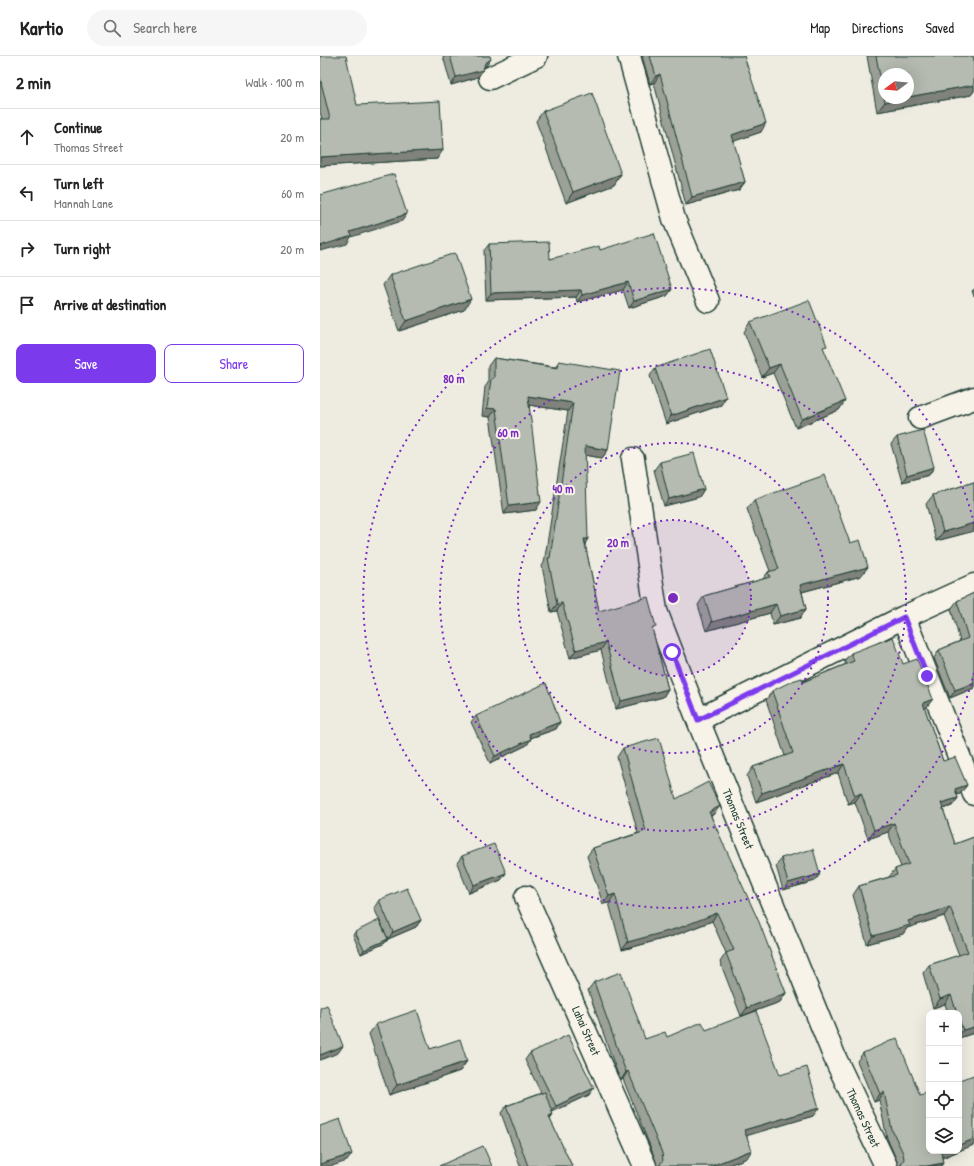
<!DOCTYPE html>
<html lang="en">
<head>
<meta charset="utf-8">
<style>
	body { margin:0; font-family:"Patrick Hand",sans-serif; background:#f6f6f6; color:#222 }
	.controls { position:absolute; right:12px; bottom:12px; display:grid; overflow:hidden; border-radius:8px; box-shadow:0 4px 16px #0002 }
	.controls button { width:36px; height:36px; display:grid; place-items:center; padding:0; border:0; border-bottom:1px solid #e0e0e0; background:#fff; color:#222; font:20px sans-serif }
	.compass { position:absolute; left:558px; top:12px; width:36px; height:36px; border-radius:50%; background:#fff; box-shadow:0 4px 16px #0002; rotate:254deg }
	.stop { position:absolute; width:12px; height:12px; margin:-9px; border:3px solid #7c3aed; border-radius:50%; background:#fff }
	.stop.end { background:#7c3aed; border-color:#fff; box-shadow:0 1px 4px #0008 }
	.list { margin:0; padding:0; list-style:none }
	h2 { display:flex; justify-content:space-between; align-items:center; height:52px; margin:0; padding:0 16px; font-size:17px }
	h2 small { font-size:13px; font-weight:400; color:#767676 }
	.list li { display:grid; grid-template-columns:26px 1fr auto; gap:12px; align-items:center; box-sizing:border-box; height:56px; padding:0 16px; border-top:1px solid #e0e0e0 }
	.list b { display:block; font-size:15px; white-space:nowrap }
	.list p { margin:0; font-size:13px; white-space:nowrap; color:#767676 }
	.list em { font-size:13px; font-style:normal; color:#767676 }
	.actions { display:flex; gap:8px; padding:12px 16px }
	.actions a { flex:1; padding:9px 0; border:1px solid #7c3aed; border-radius:8px; text-align:center; font-size:14px; color:#7c3aed }
	.actions .main { background:#7c3aed; color:#fff }
	.icon { flex:none; width:22px; height:22px; fill:none; stroke:currentColor; stroke-width:2; stroke-linecap:round; stroke-linejoin:round }
	.map { position:relative; flex:none; width:654px; height:1110px; overflow:hidden }
	header { display:flex; align-items:center; gap:24px; box-sizing:border-box; height:56px; padding:0 20px; background:#fff; border-bottom:1px solid #e0e0e0 }
	header strong { font-size:19px }
	nav { display:flex; gap:22px; margin-inline-start:auto; font-size:14px }
	.search { width:280px; height:36px; background:#f6f6f6; display:flex; align-items:center; gap:10px; box-sizing:border-box; padding:0 14px; border-radius:22px; color:#767676; font-size:15px }
	main { display:flex }
	aside { flex:1; background:#fff }
	.map>svg:first-child { display:block }
	.lines { fill:none; stroke-linecap:round; stroke-linejoin:round }
	.street-casing { stroke:#1f3d34; stroke-width:25 }
	.street { stroke:#f7f3e8; stroke-width:22 }
	.wall { fill:#9ca197; stroke:#1f3d34 }
	.shaded-wall { fill:#7f837b; stroke:#1f3d34 }
	.building { fill:#b5bbb0; stroke:#1f3d34 }
	.route { stroke:#7c3aed; stroke-width:5 }
	.ring { fill:none; stroke:#7b2cbf; stroke-width:2; stroke-dasharray:2 4 }
	.labels { text-anchor:middle; stroke-width:4; stroke-linejoin:round; paint-order:stroke }
	.street-label { font-size:12px; fill:#1f3d34; stroke:#f7f3e8 }
	.centre { fill:#7b2cbf; stroke:#f7f3e8; stroke-width:2 }
	.ring-label { font-size:12px; text-anchor:middle; font-weight:bold; fill:#7b2cbf; stroke:#f7f3e8; stroke-width:4; stroke-linejoin:round; paint-order:stroke }
</style>
</head>
<body>
<header>
<strong>Kartio</strong>
<div class="search"><svg class="icon" aria-label="search" viewBox="0 0 24 24"><circle cx="10" cy="10" r="6"/><path d="M15 15l6 6"/></svg>Search here</div>
<nav><a>Map</a><a>Directions</a><a>Saved</a></nav>
</header>
<main>
<aside>
<h2>2 min<small>Walk · 100 m</small></h2>
<ul class="list">
<li><svg class="icon" aria-label="ahead" viewBox="0 0 24 24"><path d="M12 20V5M6 11l6-6 6 6"/></svg><div><b>Continue</b><p>Thomas Street</p></div><em>20 m</em></li>
<li><svg class="icon" aria-label="left" viewBox="0 0 24 24"><path d="M17 20v-9H6M10 6l-5 5 5 5"/></svg><div><b>Turn left</b><p>Mannah Lane</p></div><em>60 m</em></li>
<li><svg class="icon" aria-label="right" viewBox="0 0 24 24"><path d="M7 20v-9h11M14 6l5 5-5 5"/></svg><div><b>Turn right</b></div><em>20 m</em></li>
<li><svg class="icon" aria-label="arrive" viewBox="0 0 24 24"><path d="M6 21V4h12l-3 4 3 4H6"/></svg><div><b>Arrive at destination</b></div></li>
</ul>
<div class="actions"><a class="main">Save</a><a>Share</a></div>
</aside>
<div class="map">
<svg width="654" height="1110" viewBox="0 0 654 1110">
	<rect width="100%" height="100%" fill="#eeece1"/>
	<filter id="ink" filterUnits="userSpaceOnUse"><feTurbulence type="fractalNoise" baseFrequency=".025" numOctaves="2"/><feDisplacementMap in="SourceGraphic" scale="8" xChannelSelector="R" yChannelSelector="G"/><feConvolveMatrix kernelMatrix="1 2 1 2 8 2 1 2 1" color-interpolation-filters="sRGB"/></filter>
	<g filter="url(#ink)">
		<g class="lines">
			<g class="street-casing">
				<path id="street" d="M309 0 354 163 388 245
					M170 22 216 0
					M600 362 654 342
					M313 403 336 555 378 664 515 1002 566 1110
					M584 561 654 738
					M378 664 584 561 654 529
					M206 841 325 1110"/>
			</g>
			<use href="#street" class="street"/>
		</g>
		<path class="wall" d="M0 0 37 49 117 103 0 110V63H2L0 56Z
			M123 0H170L166 10 163 12 158 21 131 29Z
			M322 0H424L441 76 413 85 425 126 419 134 366 149 334 27 330 28Z
			M547 0H653L654 4V35L651 39 557 56Z
			M223 55 301 118 294 129 246 147 216 65Z
			M169 188 230 203 280 194 352 233 347 240 309 252 303 234 257 246 256 241 166 244 164 195Z
			M70 219 144 254 79 275 63 229Z
			M654 233V240L652 235Z
			M430 266 525 345 519 354 476 372 453 317 442 321 424 276Z
			M174 302 235 311 239 305 288 394 282 402 265 399V488L279 555 333 576 348 633 343 641 296 653 281 594 250 602 237 555 231 556 222 510 224 507 248 355 209 349 216 454 184 458 170 361 162 360 165 331 168 327V310Z
			M335 312 401 349 346 368 330 320Z
			M577 381 614 411 609 419 582 426 571 388Z
			M340 406 384 433 379 441 344 450 334 414Z
			M654 426V475L616 485 606 448 613 439Z
			M434 444 541 520 482 536 486 553 480 562 453 569 450 557 386 575 378 549 384 540 443 523 448 516 450 515 427 453Z
			M654 537V632L630 642 614 602 619 594 640 585 631 553 637 545Z
			M531 597 583 608 606 652 605 653 623 705 647 729 640 738 637 739 638 742 632 750 623 753 635 788 654 781V977L639 982V957H628L625 948 613 952 603 917 609 909 639 899 624 860 587 872 583 878 547 888 533 839 539 830 569 821 575 813 581 811 568 776 548 783 535 746 528 748 518 717 436 746 427 720 433 711 465 700 446 644 452 635 483 626 526 608 524 605Z
			M156 660 240 666 236 673 211 682 207 689 170 707 151 666Z
			M303 692 356 743 394 758 391 760 466 937 460 946 421 960 400 906 406 897 392 865 353 880 302 894 289 847 283 848 267 800 273 792 318 777 297 701Z
			M142 800 186 817 181 824 149 837 137 807Z
			M461 802 495 825 463 834 456 810Z
			M59 844 101 864 96 871 68 883 54 852Z
			M35 876 68 883 65 887 41 898 33 879Z
			M274 926 325 983 347 981 386 974 460 1019 493 1060 427 1079V1102L406 1110H337L336 1105 303 1023 301 1024 297 1016 268 934Z
			M56 968 110 993 147 1005 140 1015 69 1039 49 978Z
			M210 997 269 1039 232 1056 233 1059 230 1064 252 1110H200L181 1057 186 1050 221 1037 205 1004Z
			M543 997 600 1039 609 1095H639L622 1102 623 1107 621 1110H578L577 1105 567 1082 559 1044 554 1046 537 1005Z"/>
		<path class="shaded-wall" d="M171 3 166 10 161 14H163L158 21 131 29 136 21 165 7Z
			M340 18 334 27 330 28 336 20Z
			M654 29V35L651 39 557 56 565 46 584 42H588V41Z
			M446 67 441 76 406 88 412 79Z
			M123 94 117 103 0 110V101Z
			M301 118 294 129 246 147 253 136Z
			M425 126 419 134 366 149 372 141Z
			M87 158 82 165 31 181 27 188 0 195V190L30 176Z
			M308 226 303 234 257 246 262 239Z
			M352 233 347 240 309 252 314 245Z
			M261 234 256 241 166 244 171 237Z
			M151 243 144 254 79 275 86 265Z
			M460 308 453 317 442 321 449 312Z
			M208 340 253 347 248 355 202 348Z
			M406 341 401 349 346 368 351 360Z
			M525 345 519 354 476 372 482 363Z
			M167 352 176 353 170 361 162 360Z
			M265 390 288 394 282 402 259 398Z
			M614 411 609 419 582 426 587 419Z
			M384 433 379 441 344 450 349 443Z
			M221 446 216 454 184 458 189 450Z
			M654 467V475L616 485 623 476Z
			M264 483H268L263 491Z
			M548 511 541 520 474 538 480 529Z
			M242 547 237 555 231 556 237 548Z
			M456 548 450 557 386 575 392 566Z
			M486 553 480 562 453 569 460 560Z
			M286 586 281 594 250 602 256 594Z
			M654 627V632L630 642 635 634Z
			M348 633 343 641 296 653 301 645Z
			M613 643 606 652 597 656 603 647Z
			M240 666 236 673 204 684 209 678Z
			M211 683 207 689 170 707 175 700Z
			M524 708 518 717 436 746 442 737Z
			M647 729 640 738 628 742 635 733Z
			M541 737 535 746 528 748 535 740Z
			M638 742 632 750 614 756 621 747Z
			M400 750 394 758 383 764 389 756Z
			M574 767 568 776 548 783 554 774Z
			M186 817 181 824 149 837 154 829Z
			M500 818 495 825 463 834 468 827Z
			M295 838 289 847 283 848 289 840Z
			M630 851 624 860 587 872 583 878 547 888 553 880 588 865Z
			M397 857 392 865 353 880 302 894 308 886Z
			M101 864 96 871 68 883 73 876Z
			M68 883 65 887 41 898 44 894Z
			M466 937 460 946 421 960 427 952Z
			M631 939 625 948 613 952 620 943Z
			M654 971V977L639 982V979L643 974Z
			M23 990 18 997 0 1004V999Z
			M147 1005 140 1015 69 1039 77 1029Z
			M308 1015 303 1023 301 1024 306 1016Z
			M274 1032 269 1039 230 1057 236 1050Z
			M564 1036 559 1044 554 1046 560 1038Z
			M499 1052 493 1060 419 1082 424 1074Z
			M233 1059 228 1066 229 1061Z
			M654 1083V1089L639 1095V1089Z
			M432 1094 427 1102 406 1110H391Z
			M623 1095H639L615 1104 621 1096Z
			M32 1098 27 1105 12 1110H0V1108Z
			M623 1107 621 1110H607Z"/>
		<path class="building" d="M0 0H26L37 49 120 45 123 94 0 101V63H10L0 22Z
			M130 0H170L171 3 165 7 163 14 136 21Z
			M330 0H424L446 67 412 79 425 126 372 141 340 18 336 20Z
			M556 0H653L654 4V29L588 41V18H564V42H584L565 46Z
			M272 37 301 118 253 136 223 55Z
			M74 118 87 158 30 176 32 180 0 190V139Z
			M334 177 352 233 314 245 308 226 262 239 261 234 171 237 169 188 229 186 230 203 279 190 280 194Z
			M135 197 151 243 86 265 70 219Z
			M489 244 507 290 503 291 525 345 482 363 460 308 449 312 430 266Z
			M390 293 406 341 351 360 335 312Z
			M174 302 238 312 239 305 300 315 288 394 265 390 268 483H264L279 555 328 541 336 571 332 572 348 633 301 645 286 586 256 594 242 547 237 548 228 502H230L253 347 208 340 221 446 189 450 176 353 167 352 171 323 174 322Z
			M603 374 614 411 587 419 577 381Z
			M374 397 384 433 349 443 340 406Z
			M505 419 530 487 540 484 548 511 480 529 486 553 460 560 456 548 392 566 384 540 450 521 448 516 459 513 434 444Z
			M654 426V467L623 476 613 439Z
			M654 537V627L635 634 619 594 648 582 637 545Z
			M573 581 583 608 597 603 613 643 603 647 623 705 635 701 647 729 635 733 638 742 621 747 635 788 654 781V971L643 974 639 963V957H637L631 939 620 943 609 909 648 896 630 851 588 865 590 869 553 880 539 830 577 819 575 813 589 808 574 767 554 774 541 737 535 740 524 708 442 737 433 711 473 697 452 635 472 625 482 622 483 626 534 605 531 597Z
			M226 627 240 666 209 678 211 683 175 700 156 660Z
			M339 682 356 743 388 726 400 750 389 756 439 866 466 937 427 952 406 897 414 894 397 857 359 872 308 886 295 838 289 840 273 792 326 775 303 692Z
			M174 788 186 817 154 829 142 800Z
			M493 793 500 818 468 827 461 802Z
			M87 832 101 864 73 876 59 844Z
			M59 864 68 883 44 894 35 876Z
			M301 916 325 983 345 976 347 981 382 966 386 974 436 955 460 1019 487 1011 499 1052 424 1074 432 1094 391 1110H339L343 1104 342 1097 308 1015 306 1016 303 1008 274 926Z
			M7 949 23 990 0 999V952Z
			M97 954 110 993 140 983 147 1005 77 1029 56 968Z
			M248 979 274 1032 236 1050 210 997Z
			M577 982 600 1039 609 1036V1095H623L621 1096 623 1107 607 1110H580L584 1103 583 1097 572 1074 564 1036 560 1038 543 997Z
			M654 1019V1083L639 1089V1024Z
			M225 1036 233 1059 229 1061 252 1110H208L186 1050Z
			M20 1063 32 1098 0 1108V1070Z
			M163 1090 172 1110H119Z"/>
	</g>
	<g class="lines" filter="url(#ink)">
		<path class="route" d="M352 596 378 664 584 561 607 620"/>
	</g>
	<circle cx="353" cy="542" r="78" fill="#7b2cbf" fill-opacity=".12"/>
	<g class="ring">
		<circle cx="353" cy="542" r="78"/>
		<circle cx="353" cy="542" r="155"/>
		<circle cx="353" cy="542" r="233"/>
		<path d="M654 617A310 310 0 1 1 654 467"/>
	</g>
	<g class="labels">
		<g class="street-label">
			<text transform="translate(418 763) rotate(68)" y="4">Thomas Street</text>
			<text transform="translate(266 975) rotate(66)" y="4">Lahai Street</text>
			<text transform="translate(543 1062) rotate(65)" y="4">Thomas Street</text>
		</g>
	</g>
	<circle cx="353" cy="542" r="6" class="centre"/>
	<g class="ring-label">
		<text x="134" y="327">80 m</text>
		<text x="188" y="381">60 m</text>
		<text x="243" y="437">40 m</text>
		<text x="298" y="491">20 m</text>
	</g>
</svg>
<div class="controls">
<button>+</button>
<button>−</button>
<button><svg class="icon" aria-label="locate" viewBox="0 0 24 24"><circle cx="12" cy="12" r="6"/><path d="M12 2v4M12 18v4M2 12h4M18 12h4"/></svg></button>
<button><svg class="icon" aria-label="layers" viewBox="0 0 24 24"><path d="M12 4l9 5-9 5-9-5zM3 14l9 5 9-5"/></svg></button>
</div>
<svg class="compass" viewBox="-18 -18 36 36"><path d="M0-13l5 13h-10z" fill="#e53935"/><path d="M0 13l5-13h-10z" fill="#767676"/></svg>
<div class="stop" style="left:352px;top:596px"></div>
<div class="stop end" style="left:607px;top:620px"></div>
</div>
</main>
</body>
</html>
